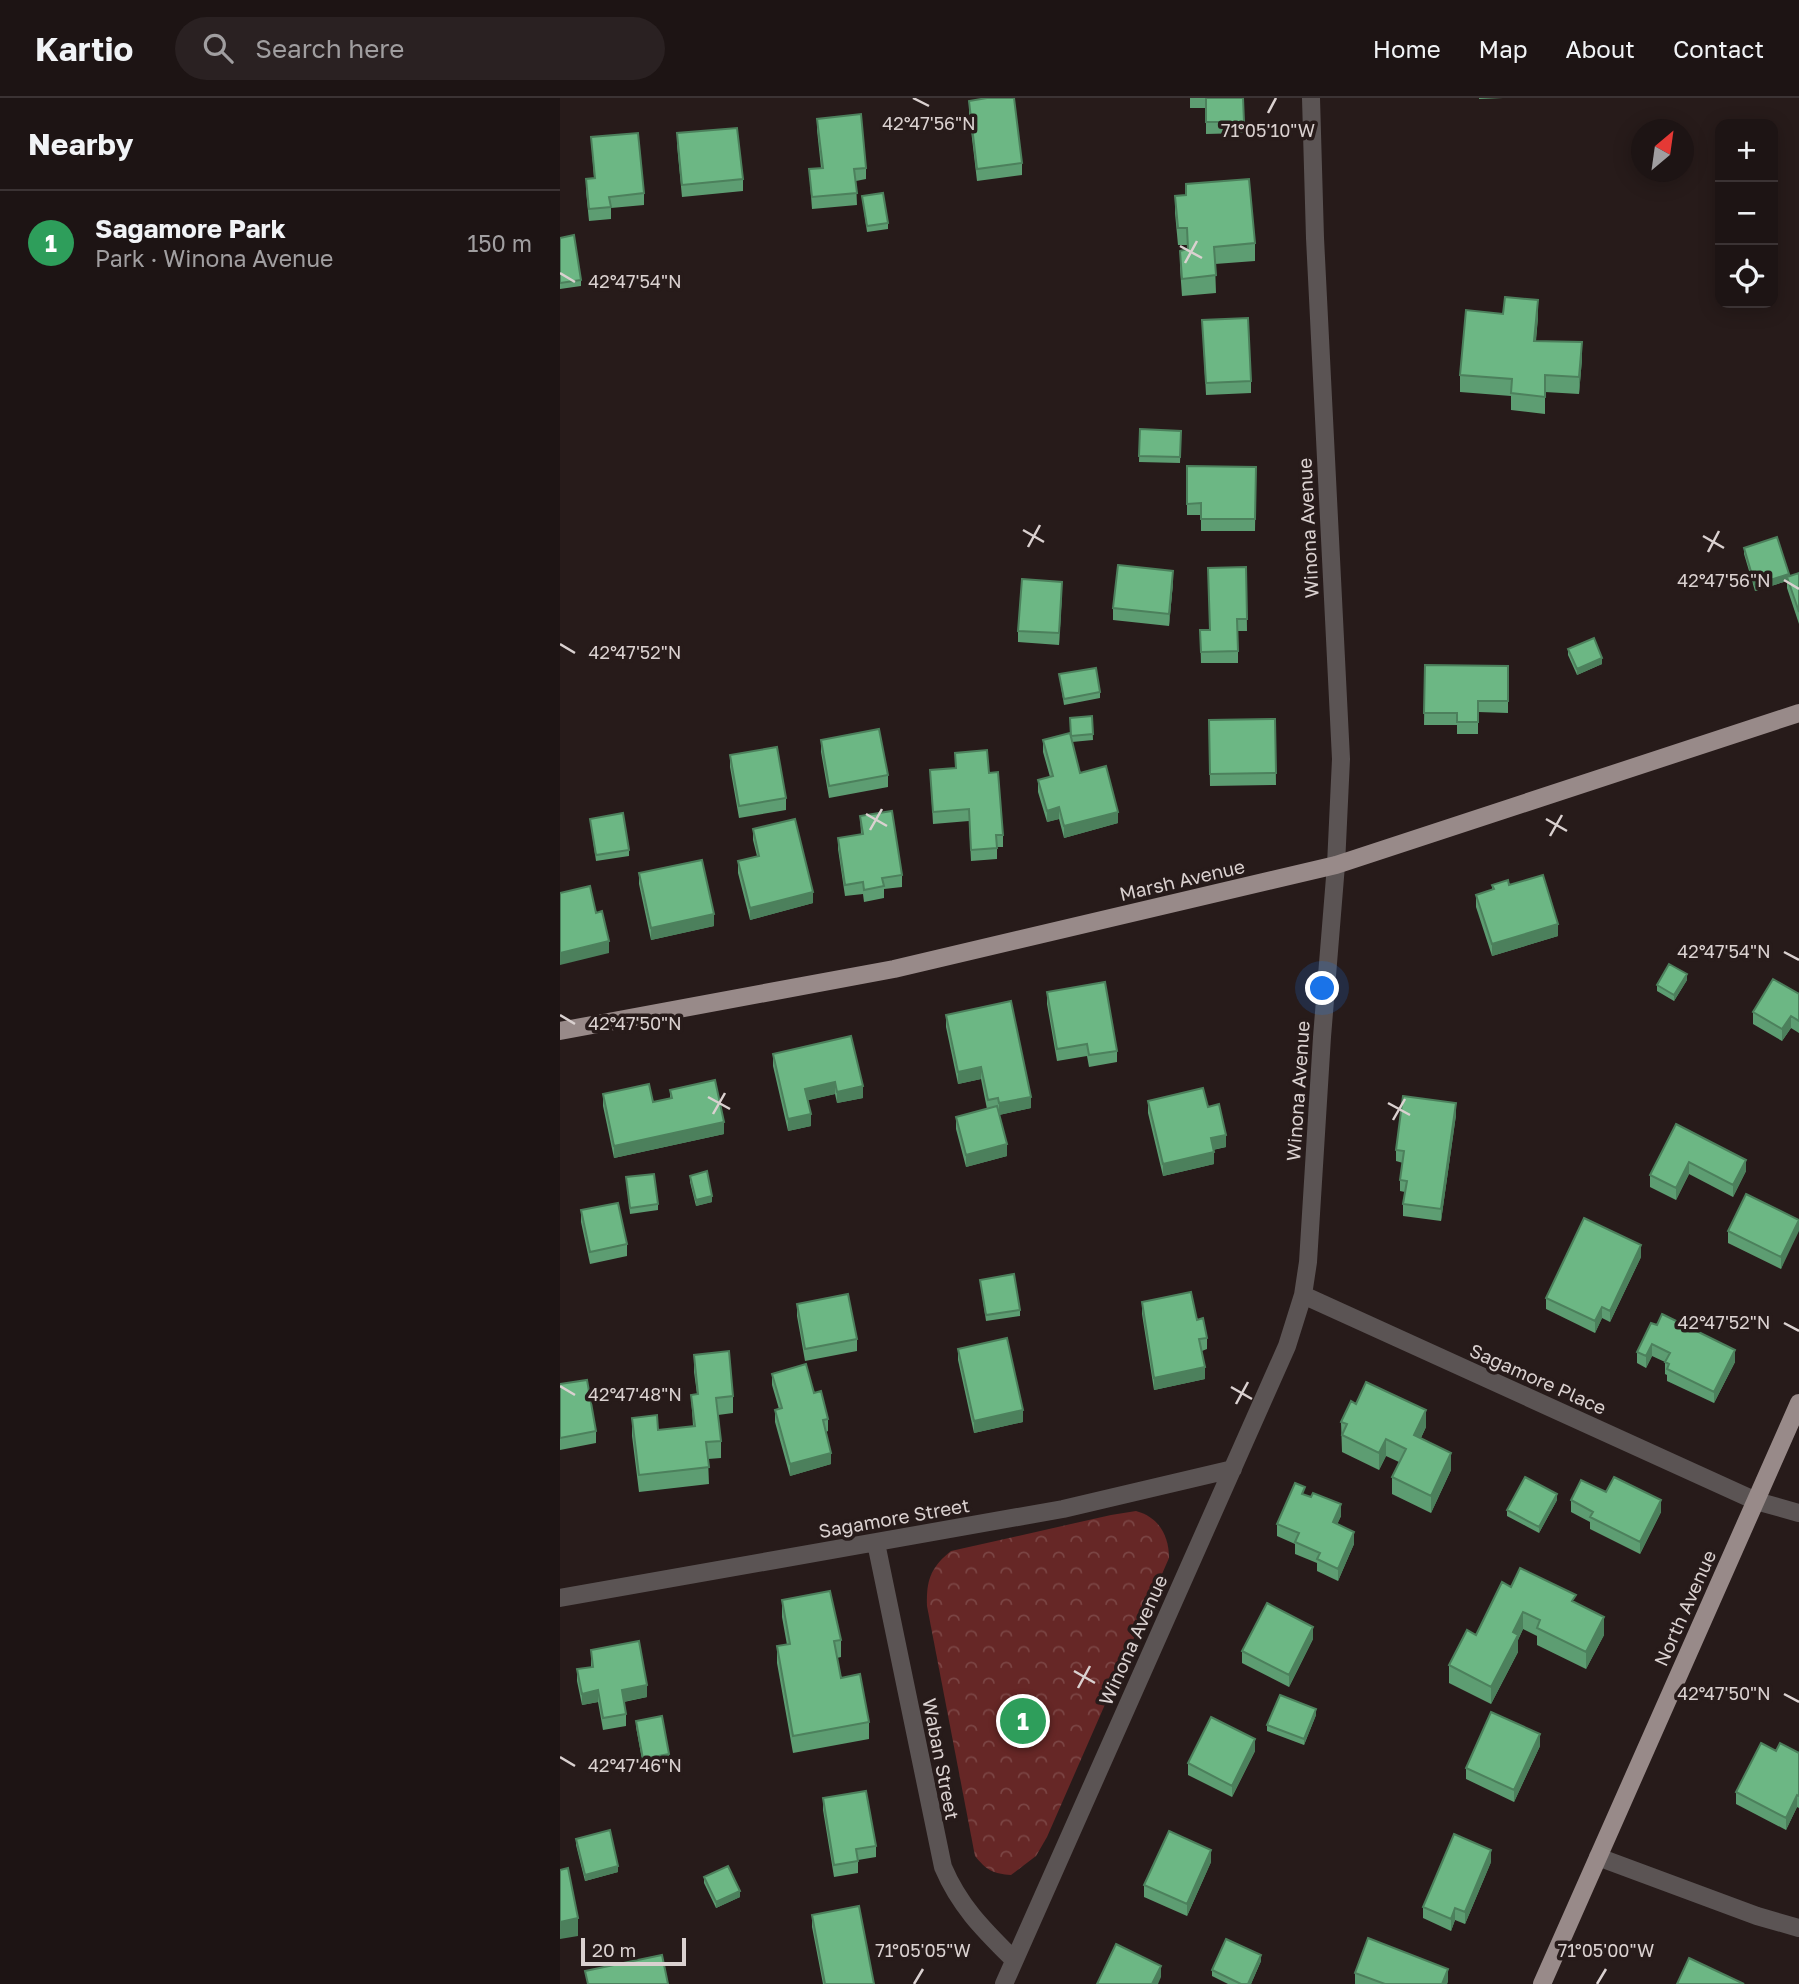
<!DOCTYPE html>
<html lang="en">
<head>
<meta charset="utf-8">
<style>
	body { margin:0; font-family:"Golos Text",sans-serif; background:#2a2122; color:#f1f3f6 }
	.controls { position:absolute; right:21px; top:21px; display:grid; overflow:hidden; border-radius:14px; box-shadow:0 4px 18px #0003 }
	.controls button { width:63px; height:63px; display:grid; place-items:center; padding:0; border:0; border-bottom:2px solid #3b3334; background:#1d1414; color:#f1f3f6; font:35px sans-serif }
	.compass { position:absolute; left:1071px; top:21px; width:63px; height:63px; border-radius:50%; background:#1d1414; box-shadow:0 4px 18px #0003; rotate:29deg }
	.scale { position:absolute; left:21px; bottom:18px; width:105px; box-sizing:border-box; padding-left:7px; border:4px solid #dad1d0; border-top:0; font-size:19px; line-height:24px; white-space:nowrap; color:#dad1d0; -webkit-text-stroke:5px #271b1a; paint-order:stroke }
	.you { position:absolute; left:763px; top:891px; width:24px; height:24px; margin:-18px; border:5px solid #fff; border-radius:50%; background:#1a73e8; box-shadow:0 0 0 10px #1a73e833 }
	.badge { display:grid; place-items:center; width:46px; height:46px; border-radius:50%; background:#2563eb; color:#fff; font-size:23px; font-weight:700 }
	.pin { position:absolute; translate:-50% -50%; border:4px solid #fff; box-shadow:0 2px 7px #0006 }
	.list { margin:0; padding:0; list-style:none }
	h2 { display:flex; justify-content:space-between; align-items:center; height:91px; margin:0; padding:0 28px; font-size:30px }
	h2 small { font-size:23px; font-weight:400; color:#a09ea0 }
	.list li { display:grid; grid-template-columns:46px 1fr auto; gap:21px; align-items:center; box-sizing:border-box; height:105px; padding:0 28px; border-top:2px solid #3b3334 }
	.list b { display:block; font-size:26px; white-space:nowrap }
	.list p { margin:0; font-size:23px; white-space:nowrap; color:#a09ea0 }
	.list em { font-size:23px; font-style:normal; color:#a09ea0 }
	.icon { flex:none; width:38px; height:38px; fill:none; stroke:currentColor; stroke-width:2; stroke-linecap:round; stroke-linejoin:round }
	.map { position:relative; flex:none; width:1239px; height:1886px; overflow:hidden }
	header { display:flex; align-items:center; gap:42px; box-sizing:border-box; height:98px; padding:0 35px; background:#1d1414; border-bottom:2px solid #3b3334 }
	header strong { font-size:33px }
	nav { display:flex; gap:38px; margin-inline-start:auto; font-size:24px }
	.search { width:490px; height:63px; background:#2a2122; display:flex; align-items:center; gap:18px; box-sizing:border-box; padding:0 24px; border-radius:38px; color:#a09ea0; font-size:26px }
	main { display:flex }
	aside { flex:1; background:#1d1414 }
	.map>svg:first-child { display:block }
	.park { fill:url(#park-crowns) }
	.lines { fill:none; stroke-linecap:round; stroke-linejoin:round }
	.minor { stroke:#5b5454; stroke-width:18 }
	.major { stroke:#988a89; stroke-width:18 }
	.wall { fill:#5d9d72 }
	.shaded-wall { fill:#4c805c }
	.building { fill:#6cb784; stroke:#4c805c; stroke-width:2 }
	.ticks { fill:none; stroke:#dad1d0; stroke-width:2.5 }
	.labels { text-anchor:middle; stroke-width:7; stroke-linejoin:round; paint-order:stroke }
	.street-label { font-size:19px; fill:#dad1d0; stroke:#271b1a }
	.ticks-label { font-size:18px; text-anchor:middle; fill:#dad1d0; stroke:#271b1a; stroke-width:7; stroke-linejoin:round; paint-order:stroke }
</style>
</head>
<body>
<header>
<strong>Kartio</strong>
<div class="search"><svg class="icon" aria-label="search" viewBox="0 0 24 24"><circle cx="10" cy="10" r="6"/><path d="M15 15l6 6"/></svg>Search here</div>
<nav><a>Home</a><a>Map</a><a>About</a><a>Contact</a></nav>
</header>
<main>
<aside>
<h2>Nearby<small></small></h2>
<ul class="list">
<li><span class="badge" style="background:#2e9e5b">1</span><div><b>Sagamore Park</b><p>Park · Winona Avenue</p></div><em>150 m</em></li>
</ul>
</aside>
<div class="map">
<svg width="1239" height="1886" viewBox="0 0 1239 1886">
	<defs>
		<pattern id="park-crowns" width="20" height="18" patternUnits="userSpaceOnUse" patternTransform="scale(1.75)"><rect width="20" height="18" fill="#662726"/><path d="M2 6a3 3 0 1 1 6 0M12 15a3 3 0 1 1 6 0" fill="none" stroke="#7b4544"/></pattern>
	</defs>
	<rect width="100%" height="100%" fill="#271b1a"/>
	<path class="park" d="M576 1413C599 1419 609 1438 609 1460L487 1739 476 1758 451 1777C434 1776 426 1772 415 1758L367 1508C366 1482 371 1469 391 1453L551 1417Z"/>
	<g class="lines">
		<path class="minor" d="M743 1197 1196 1403 1239 1415
			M316 1445 383 1769C400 1809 424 1832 454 1862
			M0 1500 503 1411 673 1371
			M1038 1759 1197 1818 1239 1830
			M444 1886 727 1248 743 1197 748 1164 762 939 776 767 781 661 755 140 751 0"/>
		<path class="major" d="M0 933 334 871 776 767 1239 615
			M982 1886 1239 1305"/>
	</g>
	<path class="wall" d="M630 0H683L684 35 646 36V10H630Z
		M919 0H943L919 1Z
		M409 3 462 65V77L417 83 409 15Z
		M257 21 306 70V81L296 83 297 107 252 111 249 71 261 70 257 32Z
		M117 35 183 81V93L122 99 117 47Z
		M31 39 84 95V107L51 110V121L29 123 26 93V81L34 80Z
		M626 86 695 145V163L655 166 656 195 622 198 620 170V153L627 152V147H618L615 115V98L626 97Z
		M302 98 328 125V131L307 134Z
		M0 140 21 182V188L0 191Z
		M978 219 976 243 1022 261 1019 296 985 294V316L951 312V298L900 294V277Z
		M642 222 691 283V295L646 297Z
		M580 331 621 333 620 365 579 364Z
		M696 369 695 433H641V417H627V406Z
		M1184 450 1229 478 1239 475V526L1227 490V483L1195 493 1184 456Z
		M686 469 687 533H678V565H641L640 532H649Z
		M613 485 609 528 553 522V510Z
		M502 495 499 547 458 544V533Z
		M1008 551 1042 566 1017 577 1008 557Z
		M865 567 948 568V615L918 614V636H897V627H864Z
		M499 576 540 594V600L504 607Z
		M532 618 533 642 512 644 520 675 558 725 504 740 499 721 487 724 478 694V682L490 679 483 654V642L511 638Z
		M715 621 716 687 650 688 649 622Z
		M261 642 328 677V689L269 700 261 654Z
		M395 655 429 675 443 737V749H437V761L411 763 409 723 373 726 370 672 396 670Z
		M170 657 226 700V712L179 720 170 669Z
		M300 718 342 777V789L324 791V800L304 804 303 796 285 798 278 751V740L301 736Z
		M30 721 69 752V758L36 763Z
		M193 731 253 805 190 822 178 775V763L197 758 193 742Z
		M79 775 154 828 91 842 79 786Z
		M932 787H949L998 838 932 858 916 809V797L932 792Z
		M1127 882 1114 903 1097 893V887Z
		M487 894 557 953V964L529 969 527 958 497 963 487 906Z
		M1239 896V935L1231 930 1222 943 1193 926V914Z
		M386 917 471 1010 439 1017 447 1058 406 1069 396 1031V1019L427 1011 421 981 398 986 386 929Z
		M213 956 303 1000 277 1005 275 996 248 1002 251 1028 228 1033 213 968Z
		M110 992 164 1036 54 1060 43 1008V996L93 1004 110 1000Z
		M588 1003 648 1009 666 1049 653 1052 654 1066 603 1078 588 1015Z
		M896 1017 881 1123 843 1118V1106L845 1094 840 1093V1082L843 1065 836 1063V1052Z
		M1116 1026 1186 1073 1173 1099 1129 1076 1116 1102 1090 1089V1077Z
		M130 1078 152 1104 136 1108 130 1084Z
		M66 1079 98 1106V1112L70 1116Z
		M21 1112 67 1146V1158L30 1166 21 1124Z
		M1239 1122 1221 1171 1168 1145V1133Z
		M1081 1159 1050 1224 1042 1220 1035 1235 986 1211V1200Z
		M420 1182 460 1212V1218L426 1223Z
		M582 1204 637 1222 647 1240V1251L642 1253 645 1281 594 1292 582 1216Z
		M237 1206 297 1241V1253L245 1263 237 1218Z
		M1091 1225 1175 1264 1154 1305 1107 1283V1277L1105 1276V1264L1092 1258 1086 1270 1077 1265V1254Z
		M398 1251 463 1324 414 1335 398 1262Z
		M134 1257 173 1298V1315L158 1317 161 1343V1360L148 1361 149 1386 79 1394 72 1338V1320L98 1332 133 1328 131 1297 137 1296 134 1274Z
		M212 1276 254 1295 268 1321V1333L266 1334 271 1366 230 1378 215 1324V1312L219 1311 212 1287Z
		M0 1286 36 1333V1345L0 1352Z
		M781 1324 866 1329 861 1340 891 1372 871 1415 832 1396V1379L839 1364 826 1358 819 1372 782 1354Z
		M1046 1394 1101 1414 1080 1456 1030 1431V1424L1011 1414V1402Z
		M745 1397 781 1418 777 1426 794 1446 778 1483 757 1473V1465L735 1456V1446L717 1438V1426Z
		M997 1402 979 1435 947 1418V1412Z
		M951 1489 1016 1505 1044 1537 1026 1571 977 1547V1538L963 1531 958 1542V1554L931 1606 889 1585V1567L916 1537Z
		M222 1502 281 1542V1559L277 1560 281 1580 309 1624V1641L233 1655 217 1565V1548L227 1547 222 1519Z
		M753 1541 729 1589 682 1565V1553Z
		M31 1552 87 1599 64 1604 66 1616V1628L43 1632 38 1604 22 1607 17 1583V1571L31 1569Z
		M756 1617 744 1647 707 1633V1627Z
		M76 1623 109 1656V1662L83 1667 76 1629Z
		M980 1648 954 1704 906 1681V1670Z
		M695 1653 672 1699 628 1677V1665Z
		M1216 1653 1239 1655V1710L1237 1709 1226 1732 1176 1706V1694Z
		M263 1700 316 1748V1759L298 1762V1775L274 1779 263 1712Z
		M16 1741 58 1774 25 1783 16 1747Z
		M651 1764 627 1818 584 1799V1787Z
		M931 1764 905 1826 895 1822 891 1833 863 1820V1809Z
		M144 1779 180 1799 156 1810 144 1785Z
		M252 1817 314 1886H263L252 1829Z
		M701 1863 691 1886H668L652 1878V1872Z
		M795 1875 888 1883 887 1886H795Z"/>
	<path class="shaded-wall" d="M978 202V219L974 260V243Z
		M1022 244V261L1019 296V279Z
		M613 473V485L609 528V516Z
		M1229 476V482L1227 479V483L1195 493V487Z
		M502 484V495L499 547V535Z
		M1042 560V566L1017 577V571Z
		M499 709V721L487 724V713Z
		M558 714V725L504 740V728Z
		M253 794V805L190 822V810Z
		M154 816V828L91 842V830Z
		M998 826V838L932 858V846Z
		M49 843V855L0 867V855Z
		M1127 876V882L1114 903V897Z
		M1231 918V930L1222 943V931Z
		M421 969V981L398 986V974Z
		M275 984V996L245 1003V991Z
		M303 988V1000L277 1005V994Z
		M471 999V1010L439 1017V1005Z
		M896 1005V1017L881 1123V1111Z
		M251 1016V1028L228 1033V1021Z
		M164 1024V1036L54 1060V1048Z
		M666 1037V1049L651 1052V1040Z
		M447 1046V1058L406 1069V1057Z
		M654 1054V1066L603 1078V1066Z
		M1186 1062V1073L1173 1099V1087Z
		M1129 1064V1076L1116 1102V1090Z
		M152 1098V1104L136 1108V1102Z
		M1239 1122V1133L1221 1171V1159Z
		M1081 1147V1159L1050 1224V1213Z
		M1042 1209V1220L1035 1235V1223Z
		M1092 1246V1258L1086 1270V1258Z
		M1175 1252V1264L1154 1305V1294Z
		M645 1269V1281L594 1292V1280Z
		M463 1312V1324L414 1335V1323Z
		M866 1312V1329L854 1354V1337Z
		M826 1341V1358L819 1372V1355Z
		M271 1355V1366L230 1378V1366Z
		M891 1355V1372L871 1415V1398Z
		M997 1396V1402L979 1435V1429Z
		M1101 1402V1414L1080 1456V1444Z
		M781 1406V1418L773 1436V1424Z
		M794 1434V1446L778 1483V1471Z
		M963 1514V1531L958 1542V1554L931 1606V1589L953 1534Z
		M1044 1519V1537L1026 1571V1554Z
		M753 1529V1541L729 1589V1577Z
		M87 1587V1599L62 1604V1592Z
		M38 1592V1604L22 1607V1596Z
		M756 1611V1617L744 1647V1641Z
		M980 1636V1648L954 1704V1692Z
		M695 1641V1653L672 1699V1688Z
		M1237 1697V1709L1226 1732V1720Z
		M651 1752V1764L627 1818V1806Z
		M931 1752V1764L905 1826V1814Z
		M58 1768V1774L25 1783V1777Z
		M180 1793V1799L156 1810V1804Z
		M895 1810V1822L891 1833V1821Z
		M18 1820V1838L0 1841V1824Z
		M701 1857V1863L691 1886H688Z
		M601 1868V1879L598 1886H592Z
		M888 1871V1883L887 1886H882Z"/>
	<path class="building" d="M427 0H454L462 65 417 71 409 3Z
		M646 0H683L684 24H646Z
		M301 16 306 70 294 71 297 95 252 99 249 71 263 70 257 21Z
		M177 30 183 81 122 87 117 35Z
		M78 35 84 95 49 99 51 109 29 111 26 81 35 80 31 39Z
		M689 81 695 145 654 149 656 177 622 181 620 153 628 151 627 130H618L615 98 626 97V86Z
		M323 95 328 125 307 128 302 98Z
		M14 137 21 182 0 185V140Z
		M945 199 978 202 974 243 1022 244 1019 279 985 277V299L951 295 952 281 900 277 906 212 943 216Z
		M688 220 691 283 646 285 642 222Z
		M580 331 621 333 620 359 579 358Z
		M627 368 696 369 695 421H641V405L627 406Z
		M1217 439 1229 476 1195 487 1184 450Z
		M558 467 613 473 609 516 553 510Z
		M686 469 687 521H677L678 553 641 554 640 532H650L648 470Z
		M1239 475V514L1227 479Z
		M462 481 502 484 499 535 458 533Z
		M1034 540 1042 560 1017 571 1008 551Z
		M865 567 948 568V603H918V624H897V615H864Z
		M536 570 540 594 504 601 499 576Z
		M532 618 533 636 511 638 510 620Z
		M715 621 716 675 650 676 649 622Z
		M319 631 328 677 269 688 261 642Z
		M510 635 520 675 546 668 558 714 504 728 499 709 487 713 478 682 493 678 483 642Z
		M217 649 226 700 179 708 170 657Z
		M427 652 429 675 438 674 443 737H436L437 750 411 752 409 711 373 714 370 672 396 670 395 655Z
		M332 713 342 777 322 780 324 788 304 792 303 784 285 787 278 740 303 736 300 718Z
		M63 715 69 752 36 757 30 721Z
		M235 721 253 794 190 810 178 763 199 758 193 731Z
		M142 762 154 816 91 830 79 775Z
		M983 777 998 826 932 846 916 797 934 791 932 787 948 782 949 787Z
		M30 788 36 815 42 813 49 843 0 855V795Z
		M1109 866 1127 876 1114 897 1097 887Z
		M1213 881 1239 896V923L1231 918 1222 931 1193 914Z
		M545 884 557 953 529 957 527 946 497 951 487 894Z
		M451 903 471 999 439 1005 438 1000 428 1002 421 969 398 974 386 917Z
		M291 938 303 988 277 994 275 984 245 991 251 1016 228 1021 213 956Z
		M155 982 164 1024 54 1048 43 996 89 986 93 1004 112 1000 110 992Z
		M643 990 648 1009 659 1006 666 1037 651 1040 654 1054 603 1066 588 1003Z
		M843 998 896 1005 881 1111 843 1106 847 1083 840 1082 844 1053 836 1052Z
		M437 1008 447 1046 406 1057 396 1019Z
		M1116 1026 1186 1062 1173 1087 1129 1064 1116 1090 1090 1077Z
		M147 1073 152 1098 136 1102 130 1078Z
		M94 1076 98 1106 70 1110 66 1079Z
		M1186 1096 1239 1122 1221 1159 1168 1133Z
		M58 1105 67 1146 30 1154 21 1112Z
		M1024 1120 1081 1147 1050 1213 1042 1209 1035 1223 986 1200Z
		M454 1176 460 1212 426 1217 420 1182Z
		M631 1194 637 1222 643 1220 647 1240 639 1241 645 1269 594 1280 582 1204Z
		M288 1196 297 1241 245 1251 237 1206Z
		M1102 1216 1175 1252 1154 1294 1107 1271 1109 1266 1105 1264 1110 1255 1092 1246 1086 1258 1077 1254 1091 1225 1097 1227Z
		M447 1240 463 1312 414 1323 398 1251Z
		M169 1253 173 1298 156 1300 161 1343 146 1344 149 1369 79 1377 72 1320 97 1317 98 1332 135 1328 131 1297 138 1296 134 1257Z
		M246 1266 254 1295 261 1293 268 1321 263 1322 271 1355 230 1366 215 1312 222 1310 212 1276Z
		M27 1282 36 1333 0 1340V1286Z
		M806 1284 866 1312 854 1337 891 1355 871 1398 832 1379 846 1351 826 1341 819 1355 782 1337 787 1326 781 1324 791 1303 796 1306Z
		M965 1379 997 1396 979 1429 947 1412Z
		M1054 1379 1101 1402 1080 1444 1030 1419 1033 1414 1011 1402 1021 1382 1046 1394Z
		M735 1385 745 1389 742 1396 751 1399 753 1395 781 1406 773 1424 794 1434 778 1471 757 1461 760 1455 735 1444 739 1435 717 1426Z
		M960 1470 1016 1497 1012 1503 1044 1519 1026 1554 977 1530 980 1522 963 1514 953 1534 958 1537 931 1589 889 1567 907 1532 916 1537 942 1484 951 1489Z
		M270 1493 281 1542 274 1543 281 1580 300 1576 309 1624 233 1638 217 1548 230 1546 222 1502Z
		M707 1505 753 1529 729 1577 682 1553Z
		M79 1543 87 1587 62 1592 66 1616 43 1620 38 1592 22 1596 17 1571 33 1569 31 1552Z
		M720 1597 756 1611 744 1641 707 1627Z
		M931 1614 980 1636 954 1692 906 1670Z
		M102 1618 109 1656 83 1661 76 1623Z
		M651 1619 695 1641 672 1688 628 1665Z
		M1201 1645 1216 1653 1220 1645 1239 1655V1698L1237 1697 1226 1720 1176 1694Z
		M306 1693 316 1748 296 1751 298 1763 274 1767 263 1700Z
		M50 1732 58 1768 25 1777 16 1741Z
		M609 1733 651 1752 627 1806 584 1787Z
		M894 1736 931 1752 905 1814 895 1810 891 1821 863 1809Z
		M168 1768 180 1793 156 1804 144 1779Z
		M8 1770 18 1820 0 1824V1772Z
		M299 1808 314 1886H265L252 1817Z
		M808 1840 888 1871 882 1886H825L795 1875Z
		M666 1841 701 1857 688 1886H681L652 1872Z
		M556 1846 601 1868 592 1886H537Z
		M102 1857 108 1886H28L25 1873Z
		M1129 1860 1184 1886H1117Z"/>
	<path class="ticks" d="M353 0 369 8M708 15 716 0M620 148 642 160M625 165 637 143M0 175 15 184M463 432 484 444M1143 438 1164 450M468 449 480 427M1148 454 1159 433M1224 482 1239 491M0 546 15 555M306 716 327 728M986 721 1007 733M310 732 322 711M990 738 1002 717M1224 854 1239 862M0 917 15 926M148 999 170 1011M828 1005 850 1017M153 1016 165 995M833 1022 845 1001M1224 1225 1239 1233M0 1288 15 1297M671 1289 692 1301M676 1306 688 1284M514 1573 535 1585M518 1590 530 1568M1224 1596 1239 1604M0 1659 15 1668M354 1886 363 1871M1037 1886 1046 1871"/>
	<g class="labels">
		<g class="street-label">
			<text transform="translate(748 430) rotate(-93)" y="7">Winona Avenue</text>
			<text transform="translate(622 782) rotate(-13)" y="7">Marsh Avenue</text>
			<text transform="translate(738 993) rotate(-86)" y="7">Winona Avenue</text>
			<text transform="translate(978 1281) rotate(24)" y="7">Sagamore Place</text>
			<text transform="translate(334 1420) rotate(-10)" y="7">Sagamore Street</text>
			<text transform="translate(1125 1510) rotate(-66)" y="7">North Avenue</text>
			<text transform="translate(573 1542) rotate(-66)" y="7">Winona Avenue</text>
			<text transform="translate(381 1661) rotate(79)" y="7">Waban Street</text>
		</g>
	</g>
	<g class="ticks-label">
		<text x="369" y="32">42°47'56"N</text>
		<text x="708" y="39">71°05'10"W</text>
		<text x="75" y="190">42°47'54"N</text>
		<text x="1164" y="489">42°47'56"N</text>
		<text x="75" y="561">42°47'52"N</text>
		<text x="1164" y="860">42°47'54"N</text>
		<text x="75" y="932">42°47'50"N</text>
		<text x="1164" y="1231">42°47'52"N</text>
		<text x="75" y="1303">42°47'48"N</text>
		<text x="1164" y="1602">42°47'50"N</text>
		<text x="75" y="1674">42°47'46"N</text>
		<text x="363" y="1859">71°05'05"W</text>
		<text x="1046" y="1859">71°05'00"W</text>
	</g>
</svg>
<div class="controls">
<button>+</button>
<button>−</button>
<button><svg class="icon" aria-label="locate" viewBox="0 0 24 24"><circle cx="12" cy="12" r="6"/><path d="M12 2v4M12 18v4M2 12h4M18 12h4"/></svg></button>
</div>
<svg class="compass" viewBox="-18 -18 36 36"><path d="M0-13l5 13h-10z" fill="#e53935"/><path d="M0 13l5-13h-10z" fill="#a09ea0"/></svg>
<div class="scale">20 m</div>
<div class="you"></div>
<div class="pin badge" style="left:463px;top:1623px;background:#2e9e5b">1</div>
</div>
</main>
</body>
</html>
